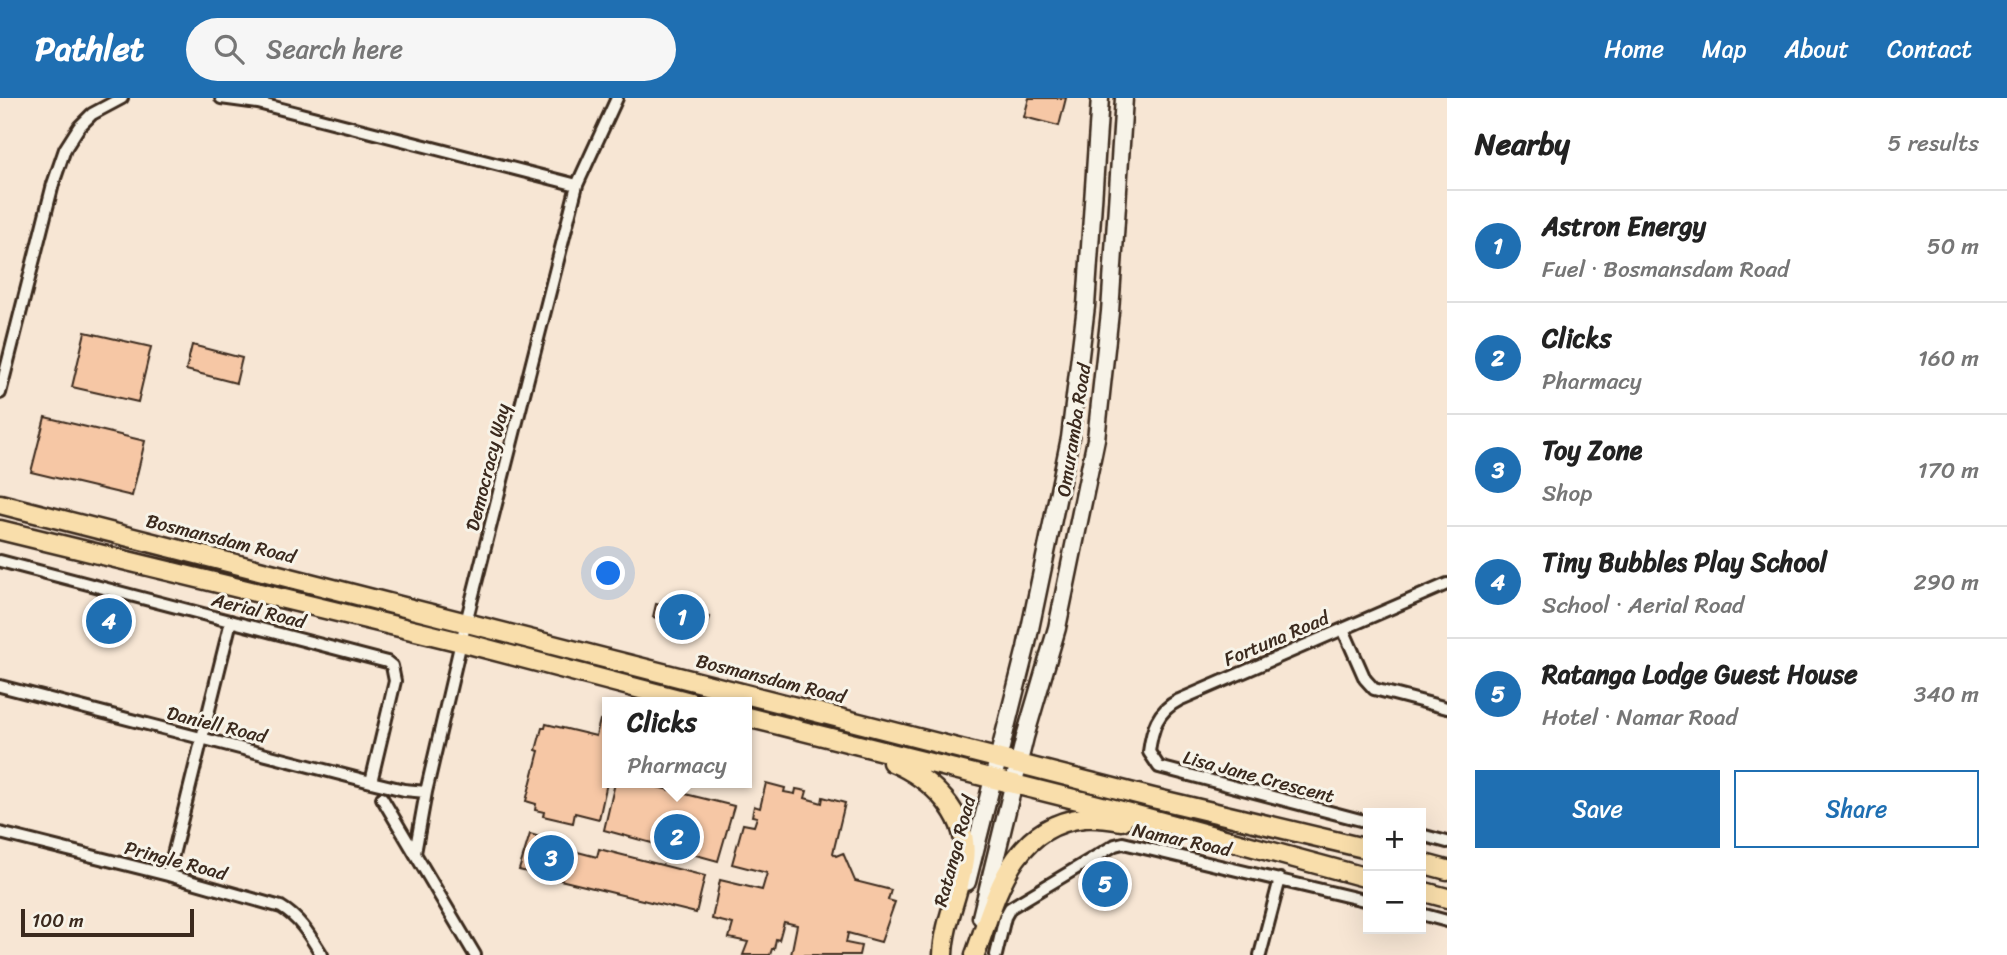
<!DOCTYPE html>
<html lang="en">
<head>
<meta charset="utf-8">
<style>
	body { margin:0; font-family:Sriracha,sans-serif; background:#f6f6f6; color:#222 }
	.controls { position:absolute; right:21px; bottom:21px; display:grid; overflow:hidden; border-radius:0px; box-shadow:0 7px 28px #0002 }
	.controls button { width:63px; height:63px; display:grid; place-items:center; padding:0; border:0; border-bottom:2px solid #e0e0e0; background:#fff; color:#222; font:35px sans-serif }
	.scale { position:absolute; left:21px; bottom:18px; width:173px; box-sizing:border-box; padding-left:7px; border:4px solid #3b2a1e; border-top:0; font-size:19px; line-height:24px; white-space:nowrap; color:#3b2a1e; -webkit-text-stroke:5px #f7f3e8; paint-order:stroke }
	.you { position:absolute; left:609px; top:476px; width:24px; height:24px; margin:-18px; border:5px solid #fff; border-radius:50%; background:#1a73e8; box-shadow:0 0 0 10px #1a73e833 }
	.badge { display:grid; place-items:center; width:46px; height:46px; border-radius:50%; background:#1f6fb2; color:#fff; font-size:23px; font-weight:700 }
	.pin { position:absolute; translate:-50% -50%; border:4px solid #fff; box-shadow:0 2px 7px #0006 }
	.popup { position:absolute; left:602px; top:599px; width:150px; height:91px; box-sizing:border-box; display:grid; place-content:center; border-radius:0px; background:#fff; filter:drop-shadow(0 2px 5px #0005); font-size:23px; white-space:nowrap; color:#767676 }
	.popup b { font-size:26px; color:#222 }
	.popup::after { content:''; position:absolute; left:50%; top:100%; margin-left:-14px; border:14px solid transparent; border-top-color:#fff }
	.list { margin:0; padding:0; list-style:none }
	h2 { display:flex; justify-content:space-between; align-items:center; height:91px; margin:0; padding:0 28px; font-size:30px }
	h2 small { font-size:23px; font-weight:400; color:#767676 }
	.list li { display:grid; grid-template-columns:46px 1fr auto; gap:21px; align-items:center; box-sizing:border-box; height:112px; padding:0 28px; border-top:2px solid #e0e0e0 }
	.list b { display:block; font-size:26px; white-space:nowrap }
	.list p { margin:0; font-size:23px; white-space:nowrap; color:#767676 }
	.list em { font-size:23px; font-style:normal; color:#767676 }
	.actions { display:flex; gap:14px; padding:21px 28px }
	.actions a { flex:1; padding:16px 0; border:2px solid #1f6fb2; border-radius:0px; text-align:center; font-size:24px; color:#1f6fb2 }
	.actions .main { background:#1f6fb2; color:#fff }
	.icon { flex:none; width:38px; height:38px; fill:none; stroke:currentColor; stroke-width:2; stroke-linecap:round; stroke-linejoin:round }
	.map { position:relative; flex:none; width:1447px; height:857px; overflow:hidden }
	header { display:flex; align-items:center; gap:42px; box-sizing:border-box; height:98px; padding:0 35px; background:#1f6fb2; color:#fff }
	header strong { font-size:33px }
	nav { display:flex; gap:38px; margin-inline-start:auto; font-size:24px }
	.search { width:490px; height:63px; background:#f6f6f6; display:flex; align-items:center; gap:18px; box-sizing:border-box; padding:0 24px; border-radius:38px; color:#767676; font-size:26px }
	main { display:flex }
	aside { flex:1; background:#fff }
	.map>svg:first-child { display:block }
	.building { fill:#f6c7a5; stroke:#3b2a1e; stroke-width:2 }
	.lines { fill:none; stroke-linecap:round; stroke-linejoin:round }
	.minor-casing { stroke:#3b2a1e; stroke-width:16 }
	.secondary-casing { stroke:#3b2a1e; stroke-width:21 }
	.primary-casing { stroke:#3b2a1e; stroke-width:23 }
	.minor { stroke:#f7f3e8; stroke-width:10 }
	.secondary { stroke:#f7f3e8; stroke-width:16 }
	.primary { stroke:#f9deab; stroke-width:18 }
	.labels { text-anchor:middle; stroke-width:6; stroke-linejoin:round; paint-order:stroke }
	.street-label { font-size:19px; fill:#3b2a1e; stroke:#f7f3e8 }
</style>
</head>
<body>
<header>
<strong>Pathlet</strong>
<div class="search"><svg class="icon" aria-label="search" viewBox="0 0 24 24"><circle cx="10" cy="10" r="6"/><path d="M15 15l6 6"/></svg>Search here</div>
<nav><a>Home</a><a>Map</a><a>About</a><a>Contact</a></nav>
</header>
<main>
<div class="map">
<svg width="1447" height="857" viewBox="0 0 1447 857">
	<rect width="100%" height="100%" fill="#f7e6d4"/>
	<filter id="ink" filterUnits="userSpaceOnUse"><feTurbulence type="fractalNoise" baseFrequency=".0143" numOctaves="2"/><feDisplacementMap in="SourceGraphic" scale="14" xChannelSelector="R" yChannelSelector="G"/><feConvolveMatrix kernelMatrix="1 2 1 2 8 2 1 2 1" color-interpolation-filters="sRGB"/></filter>
	<g filter="url(#ink)">
		<path class="building" d="M1029 0H1066L1059 28 1024 19Z
			M85 234 151 249 138 304 72 289Z
			M192 247 242 260 236 285 186 272Z
			M45 319 145 343 132 398 31 374Z
			M656 506 710 519 706 532 653 519Z
			M600 622 607 624V685L599 721 575 715 573 725 543 718 544 714 535 712 536 706 526 703 539 653 536 652 542 630H545L546 626 596 638Z
			M615 685H641L734 708 718 763 604 732Z
			M766 685 785 690 784 694 795 696 796 691 807 693 805 700 822 705 823 699 845 705 833 755 836 758 843 755 855 783 891 792 888 802 895 804 881 844 848 835 846 845 861 848 859 857H791L797 827 784 824 779 842 776 841 774 851H772L770 857H743L748 844 729 840 733 826 712 821 720 782 762 792 767 775 732 766 743 726 754 728 757 719 752 718 754 708 760 710Z
			M530 736 563 746 562 750 597 759 599 751 705 778 696 815 519 772Z"/>
		<g class="lines">
			<g class="minor-casing">
				<path id="minor" d="M221 0 258 5 577 87
					M0 295 53 86 65 51 79 29 92 16 122 0
					M0 463 387 564 392 568 395 583 371 684
					M1343 531 1365 581 1374 591 1447 610
					M0 588 371 684 404 692 426 694
					M382 700 475 857
					M1368 724 1159 669 1149 654C1152 631 1157 613 1179 602L1447 486
					M0 735 168 777 281 809C301 821 310 838 322 857
					M1421 737 1447 744
					M415 755 426 694 461 544 577 87 617 0
					M168 777 231 523
					M1421 816 1447 823
					M996 857 1005 819 1010 810 1115 747 1123 745 1368 803
					M1260 857 1280 781"/>
			</g>
			<g class="secondary-casing">
				<path id="secondary" d="M967 784 1026 550 1070 340 1086 208 1100 0
					M981 819 1025 639 1057 530 1096 341 1110 214 1124 0"/>
			</g>
			<g class="primary-casing">
				<path id="primary" d="M0 406 1153 700 1368 751
					M0 432 461 544 690 604
					M747 619 1118 712 1368 780
					M892 664C930 680 970 716 964 762 960 794 944 824 943 857
					M1421 765 1447 772
					M1421 793 1447 800
					M975 857C996 799 1011 728 1084 720 1096 719 1110 721 1122 723"/>
			</g>
			<use href="#minor" class="minor"/>
			<use href="#secondary" class="secondary"/>
			<use href="#primary" class="primary"/>
		</g>
	</g>
	<g class="labels">
		<g class="street-label">
			<text transform="translate(1073 332) rotate(-81)" y="7">Omuramba Road</text>
			<text transform="translate(487 369) rotate(-76)" y="7">Democracy Way</text>
			<text transform="translate(221 440) rotate(14)" y="7">Bosmansdam Road</text>
			<text transform="translate(259 512) rotate(14)" y="7">Aerial Road</text>
			<text transform="translate(1276 540) rotate(-23)" y="7">Fortuna Road</text>
			<text transform="translate(771 580) rotate(14)" y="7">Bosmansdam Road</text>
			<text transform="translate(217 626) rotate(14)" y="7">Daniell Road</text>
			<text transform="translate(1259 678) rotate(15)" y="7">Lisa Jane Crescent</text>
			<text transform="translate(1182 741) rotate(12)" y="7">Namar Road</text>
			<text transform="translate(954 753) rotate(-75)" y="7">Ratanga Road</text>
			<text transform="translate(176 762) rotate(15)" y="7">Pringle Road</text>
		</g>
	</g>
</svg>
<div class="controls">
<button>+</button>
<button>−</button>
</div>
<div class="scale">100 m</div>
<div class="you"></div>
<div class="pin badge" style="left:682px;top:519px">1</div>
<div class="pin badge" style="left:677px;top:739px">2</div>
<div class="popup"><b>Clicks</b>Pharmacy</div>
<div class="pin badge" style="left:551px;top:760px">3</div>
<div class="pin badge" style="left:109px;top:523px">4</div>
<div class="pin badge" style="left:1105px;top:786px">5</div>
</div>
<aside>
<h2>Nearby<small>5 results</small></h2>
<ul class="list">
<li><span class="badge">1</span><div><b>Astron Energy</b><p>Fuel · Bosmansdam Road</p></div><em>50 m</em></li>
<li><span class="badge">2</span><div><b>Clicks</b><p>Pharmacy</p></div><em>160 m</em></li>
<li><span class="badge">3</span><div><b>Toy Zone</b><p>Shop</p></div><em>170 m</em></li>
<li><span class="badge">4</span><div><b>Tiny Bubbles Play School</b><p>School · Aerial Road</p></div><em>290 m</em></li>
<li><span class="badge">5</span><div><b>Ratanga Lodge Guest House</b><p>Hotel · Namar Road</p></div><em>340 m</em></li>
</ul>
<div class="actions"><a class="main">Save</a><a>Share</a></div>
</aside>
</main>
</body>
</html>
